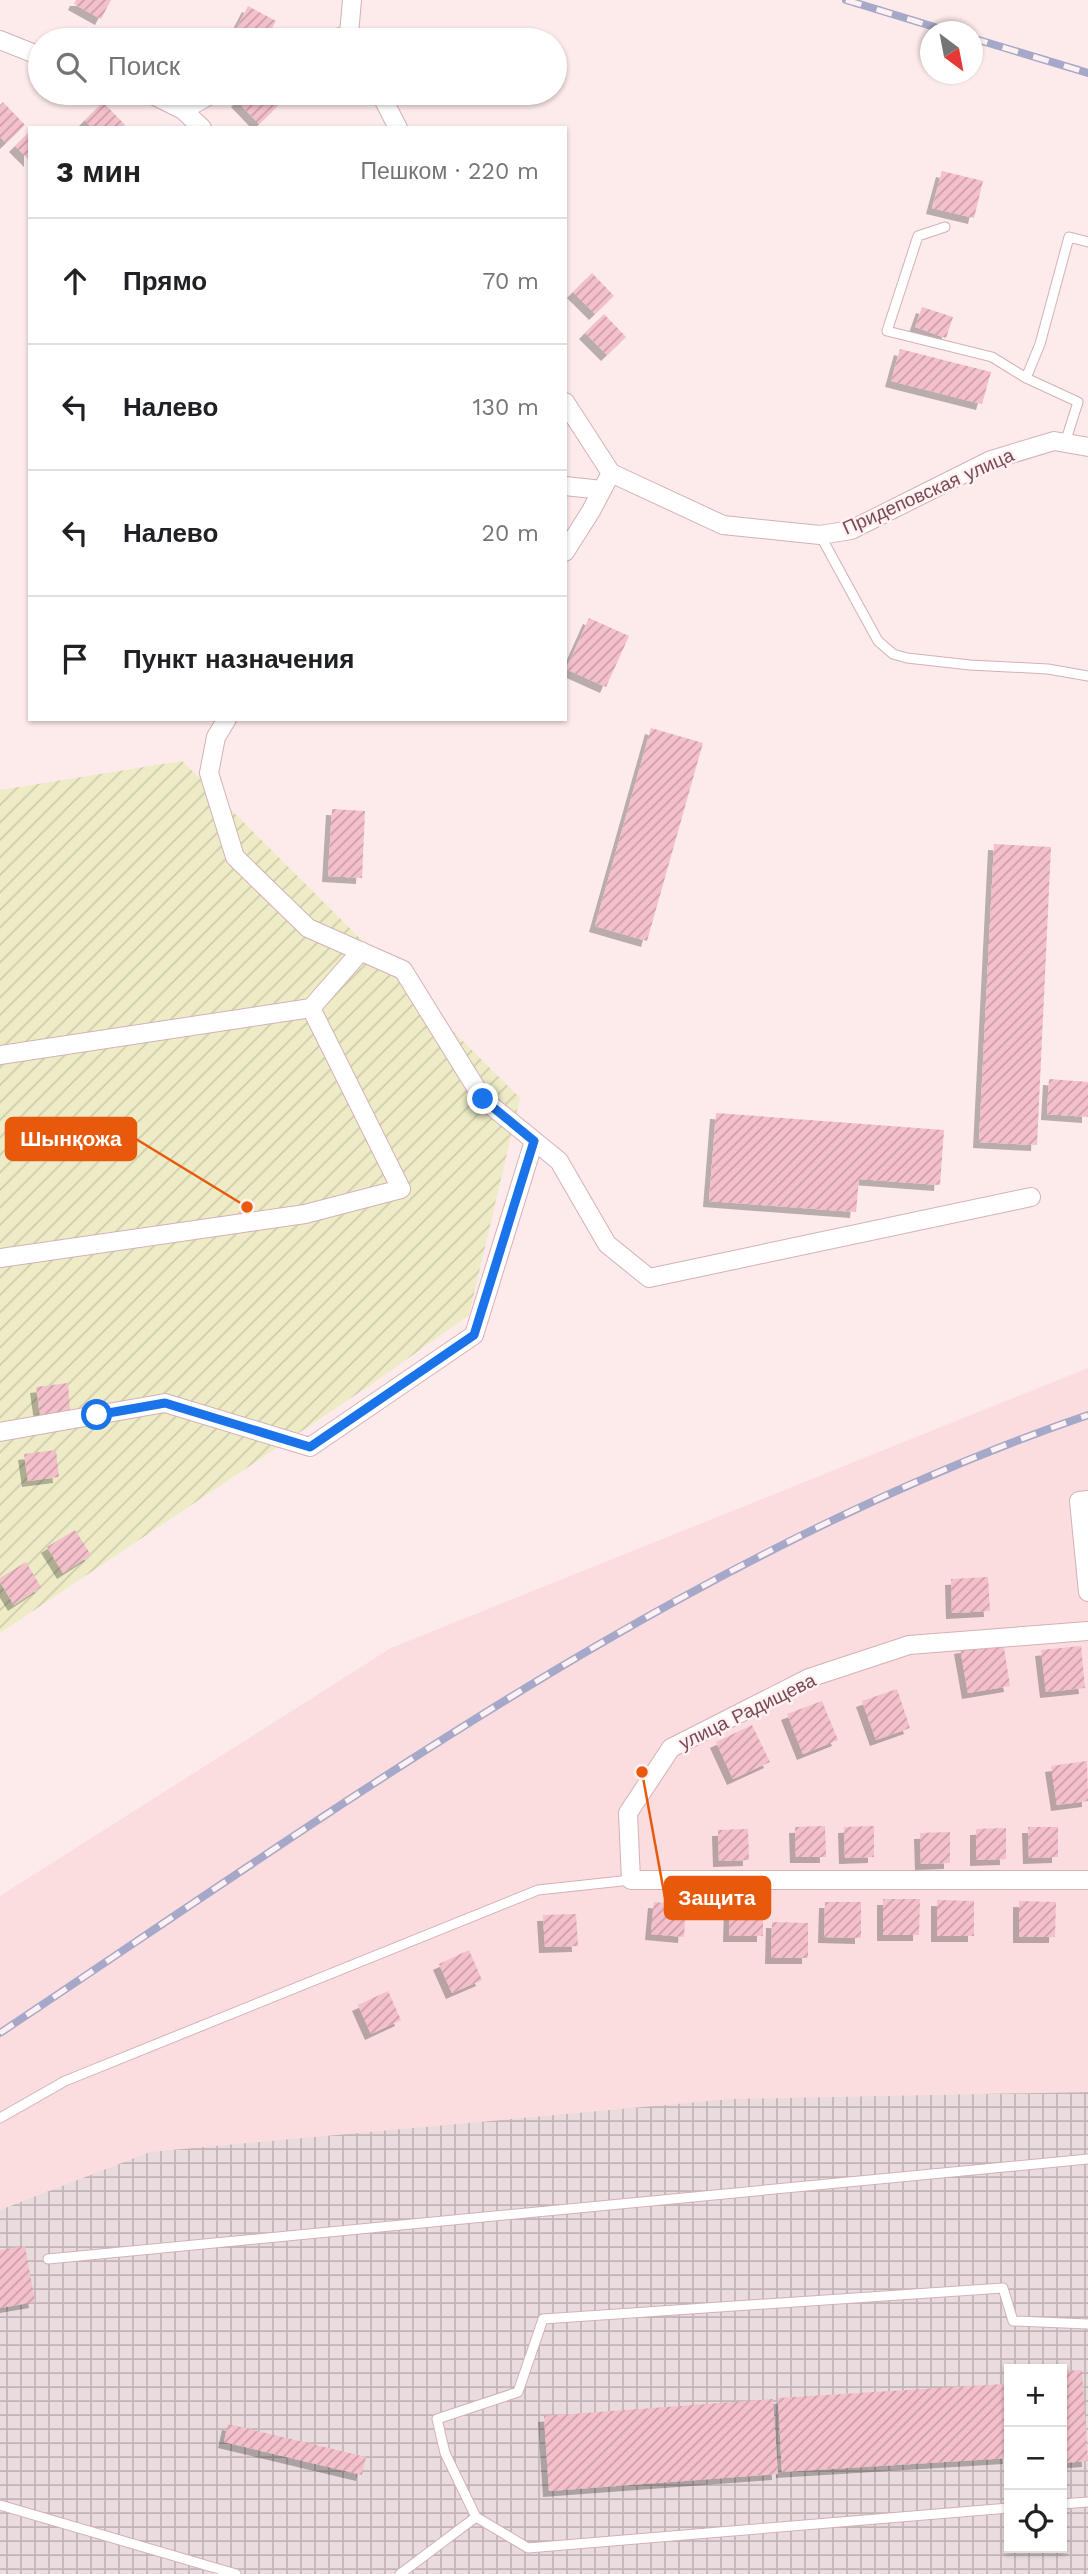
<!DOCTYPE html>
<html lang="ru">
<head>
<meta charset="utf-8">
<style>
	body { margin:0; font-family:"Work Sans",sans-serif; background:#f2f2f2; color:#202124 }
	.controls { position:absolute; right:21px; bottom:21px; display:grid; overflow:hidden; border-radius:0px; box-shadow:0 2px 5px #0004 }
	.controls button { width:63px; height:63px; display:grid; place-items:center; padding:0; border:0; border-bottom:2px solid #e0e0e0; background:#fff; color:#202124; font:35px sans-serif }
	.compass { position:absolute; left:920px; top:21px; width:63px; height:63px; border-radius:50%; background:#fff; box-shadow:0 2px 5px #0004; rotate:148deg }
	.stop { position:absolute; width:21px; height:21px; margin:-16px; border:5px solid #1a73e8; border-radius:50%; background:#fff }
	.stop.end { background:#1a73e8; border-color:#fff; box-shadow:0 2px 7px #0008 }
	.list { margin:0; padding:0; list-style:none }
	h2 { display:flex; justify-content:space-between; align-items:center; height:91px; margin:0; padding:0 28px; font-size:30px }
	h2 small { font-size:23px; font-weight:400; color:#757577 }
	.list li { display:grid; grid-template-columns:46px 1fr auto; gap:21px; align-items:center; box-sizing:border-box; height:126px; padding:0 28px; border-top:2px solid #e0e0e0 }
	.list b { display:block; font-size:26px; white-space:nowrap }
	.list em { font-size:23px; font-style:normal; color:#757577 }
	.icon { flex:none; width:38px; height:38px; fill:none; stroke:currentColor; stroke-width:2; stroke-linecap:round; stroke-linejoin:round }
	.map { position:relative; flex:none; width:1088px; height:2574px; overflow:hidden }
	.search { position:absolute; background:#fff; box-shadow:0 2px 5px #0004; left:28px; top:28px; width:539px; height:77px; display:flex; align-items:center; gap:18px; box-sizing:border-box; padding:0 24px; border-radius:38px; color:#757577; font-size:26px }
	.panel { position:absolute; background:#fff; box-shadow:0 2px 5px #0004; left:28px; top:126px; width:539px; height:595px; border-radius:0px }
	.map>svg:first-child { display:block }
	.residential { fill:#fbdddf }
	.industrial { fill:url(#industrial-grid); fill-rule:evenodd }
	.garden { fill:url(#garden-furrows) }
	.building { fill:url(#building-hatch); filter:url(#shadow) }
	.lines { fill:none; stroke-linecap:round; stroke-linejoin:round }
	.lane-casing { stroke:#d4b1b6; stroke-width:11 }
	.street-casing { stroke:#d4b1b6; stroke-width:20 }
	.lane { stroke:#fff; stroke-width:9 }
	.street { stroke:#fff; stroke-width:18 }
	.rail-casing { stroke:#a6a8c9; stroke-width:8 }
	.rail { stroke:#fff1f1; stroke-width:5; stroke-dasharray:16; stroke-linecap:butt }
	.route { stroke:#1a73e8; stroke-width:9 }
	.labels { text-anchor:middle; stroke-width:5; stroke-linejoin:round; paint-order:stroke }
	.street-label { font-size:19px; fill:#7a4b56; stroke:#fff1f1 }
	.leader { fill:none; stroke:#e8590c; stroke-width:2.5 }
	.callout-dot { fill:#e8590c; stroke:#fff1f1; stroke-width:2.5 }
	.callout { fill:#e8590c; stroke:#e8590c; stroke-width:2.5 }
	.callout-label { font-size:21px; text-anchor:middle; font-weight:bold; fill:#fff }
</style>
</head>
<body>
<div class="map">
<svg width="1088" height="2574" viewBox="0 0 1088 2574">
	<defs>
		<pattern id="industrial-grid" width="8" height="8" patternUnits="userSpaceOnUse" patternTransform="scale(1.75)"><rect width="8" height="8" fill="#eadcde"/><path d="M0 4h8M4 0v8" fill="none" stroke="#c3b4b7"/></pattern>
		<pattern id="garden-furrows" width="10" height="10" patternUnits="userSpaceOnUse" patternTransform="scale(1.75)"><rect width="10" height="10" fill="#edecc6"/><path d="M-1 1l2-2M0 10L10 0M9 11l2-2" fill="none" stroke="#cfccac"/></pattern>
		<pattern id="building-hatch" width="6" height="6" patternUnits="userSpaceOnUse" patternTransform="scale(1.75)"><rect width="6" height="6" fill="#f4c0cb"/><path d="M-1 1l2-2M0 6l6-6M5 7l2-2" fill="none" stroke="#cb9ea8"/></pattern>
		<filter id="shadow"><feDropShadow dx="-6" dy="6" stdDeviation="0" flood-color="#0004"/></filter>
	</defs>
	<rect width="100%" height="100%" fill="#fdeaea"/>
	<path class="residential" d="M1088 1368V2280L0 2346V1896L391 1648Z"/>
	<path class="industrial" d="M1088 2092V2574H0V2210L150 2152 731 2099ZM1009 2369H1062V2548H1009Z"/>
	<path class="garden" d="M182 761 520 1098 469 1315 369 1386 0 1633V790Z"/>
	<path class="building" d="M76 0H111L101 19 74 4Z
		M248 6 276 21 265 40H256L236 29Z
		M132 28 154 40H125Z
		M246 93H265L278 106 259 124 237 101Z
		M3 102 25 125 6 143 0 137V105Z
		M103 102 125 125 122 128H92L85 120Z
		M30 131V161L15 146Z
		M942 171 983 181 974 218 932 208Z
		M592 273 614 296 595 314 573 292Z
		M922 307 953 317 946 338 915 327Z
		M604 314 626 337 607 355 585 333Z
		M900 349 991 372 982 404 891 381Z
		M589 618 629 636 606 687 566 669Z
		M651 728 703 743 647 941 595 926Z
		M332 809 365 811 362 878 328 876Z
		M994 844 1051 847 1037 1145 979 1142Z
		M1049 1079 1088 1082V1117L1047 1114Z
		M716 1113 944 1130 940 1185 859 1179 856 1212 709 1201Z
		M68 1383 70 1410 40 1415 36 1387Z
		M56 1450 59 1477 28 1481 24 1454Z
		M75 1530 91 1555 63 1573 47 1547Z
		M26 1562 41 1587 14 1605 0 1582V1578Z
		M988 1577 990 1611 952 1613 951 1579Z
		M1003 1641 1010 1686 968 1693 960 1648Z
		M1081 1646 1085 1688 1046 1692 1041 1650Z
		M897 1689 910 1728 876 1740 862 1701Z
		M822 1701 838 1740 803 1754 787 1714Z
		M752 1725 770 1762 733 1779 716 1742Z
		M1087 1761 1088 1801 1057 1805 1051 1766Z
		M825 1826 826 1857H796L795 1827Z
		M874 1826V1857L845 1858 844 1827Z
		M1028 1827H1058V1857L1029 1858Z
		M1006 1828V1859L976 1860V1829Z
		M748 1829 749 1860 719 1861 718 1830Z
		M950 1832V1863L921 1864 920 1833Z
		M883 1899H920L919 1935H883Z
		M937 1900 974 1901V1936H937Z
		M1019 1901 1056 1902 1055 1937H1019Z
		M654 1902 686 1905 684 1937 651 1934Z
		M825 1902H861V1938L824 1937Z
		M730 1904H763V1936H729Z
		M576 1914 578 1946 545 1947 543 1915Z
		M772 1922 808 1923V1958H771Z
		M469 1950 482 1980 452 1993 439 1964Z
		M388 1991 401 2020 371 2034 358 2005Z
		M25 2246 35 2302 0 2308V2250Z
		M1082 2370 1088 2461 1062 2463V2371Z
		M1004 2384 1009 2458 782 2472 778 2398Z
		M773 2399 778 2474 549 2491 544 2416Z
		M228 2424 366 2457 362 2475 224 2442Z"/>
	<g class="lines">
		<g class="lane-casing">
			<path id="lane" d="M945 227 918 236 887 331 992 357 1026 378 1078 402 1065 443
				M1026 378 1040 344 1069 237 1088 242
				M820 535 878 641 893 654 907 658 970 665 1048 669 1088 676
				M0 2118 65 2081 538 1890 631 1880
				M48 2259 1088 2159
				M1062 2504 1088 2502
				M0 2505 236 2574
				M1009 2508 528 2548 476 2517 445 2453 437 2419 518 2392 543 2319 1003 2288 1013 2321 1088 2324
				M400 2574 476 2517"/>
		</g>
		<g class="street-casing">
			<path id="street" d="M352 0 349 34 353 40
				M0 40 40 56
				M331 40 349 34
				M149 93 183 110 202 128
				M380 93 398 128
				M183 110 214 93
				M565 402 611 473 723 525 820 535 851 530 991 460 1054 441 1088 447
				M565 486 602 490
				M565 552 591 511 611 473
				M227 719 216 737 209 773 235 857 308 928 403 970 483 1099 559 1161 607 1244 649 1278 1031 1197
				M0 1055 311 1008
				M0 1258 305 1214 401 1189 311 1008 361 951
				M0 1432 165 1403 310 1447 474 1335 534 1141
				M1088 1500 1079 1501 1088 1592
				M1088 1631 909 1645 809 1678 671 1748 628 1813 631 1880H1088"/>
		</g>
		<use href="#lane" class="lane"/>
		<use href="#street" class="street"/>
		<g class="rail-casing">
			<path id="rail" d="M846 0 951 32
				M972 38 1088 73
				M0 2033C347 1802 690 1551 1088 1415"/>
		</g>
		<use href="#rail" class="rail"/>
	</g>
	<g class="lines">
		<path class="route" d="M97 1415 165 1403 310 1447 474 1335 534 1141 483 1099"/>
	</g>
	<g class="labels">
		<g class="street-label">
			<text transform="translate(928 491) rotate(-24)" y="7">Придеповская улица</text>
			<text transform="translate(747 1711) rotate(-26)" y="7">улица Радищева</text>
		</g>
	</g>
	<path class="leader" d="M247 1207L136 1139M642 1772L665 1898"/>
	<g class="callout-dot">
		<circle cx="247" cy="1207" r="7"/>
		<circle cx="642" cy="1772" r="7"/>
	</g>
	<g class="callout">
		<rect x="6" y="1118" width="130" height="42" rx="7"/>
		<rect x="665" y="1877" width="105" height="42" rx="7"/>
	</g>
	<g class="callout-label">
		<text x="71" y="1146">Шынқожа</text>
		<text x="717" y="1905">Защита</text>
	</g>
</svg>
<div class="controls">
<button>+</button>
<button>−</button>
<button><svg class="icon" aria-label="locate" viewBox="0 0 24 24"><circle cx="12" cy="12" r="6"/><path d="M12 2v4M12 18v4M2 12h4M18 12h4"/></svg></button>
</div>
<svg class="compass" viewBox="-18 -18 36 36"><path d="M0-13l5 13h-10z" fill="#e53935"/><path d="M0 13l5-13h-10z" fill="#757577"/></svg>
<div class="stop" style="left:97px;top:1415px"></div>
<div class="stop end" style="left:483px;top:1099px"></div>
<div class="search"><svg class="icon" aria-label="search" viewBox="0 0 24 24"><circle cx="10" cy="10" r="6"/><path d="M15 15l6 6"/></svg>Поиск</div>
<section class="panel">
<h2>3 мин<small>Пешком · 220 m</small></h2>
<ul class="list">
<li><svg class="icon" aria-label="ahead" viewBox="0 0 24 24"><path d="M12 20V5M6 11l6-6 6 6"/></svg><div><b>Прямо</b></div><em>70 m</em></li>
<li><svg class="icon" aria-label="left" viewBox="0 0 24 24"><path d="M17 20v-9H6M10 6l-5 5 5 5"/></svg><div><b>Налево</b></div><em>130 m</em></li>
<li><svg class="icon" aria-label="left" viewBox="0 0 24 24"><path d="M17 20v-9H6M10 6l-5 5 5 5"/></svg><div><b>Налево</b></div><em>20 m</em></li>
<li><svg class="icon" aria-label="arrive" viewBox="0 0 24 24"><path d="M6 21V4h12l-3 4 3 4H6"/></svg><div><b>Пункт назначения</b></div></li>
</ul>
</section>
</div>
</body>
</html>
